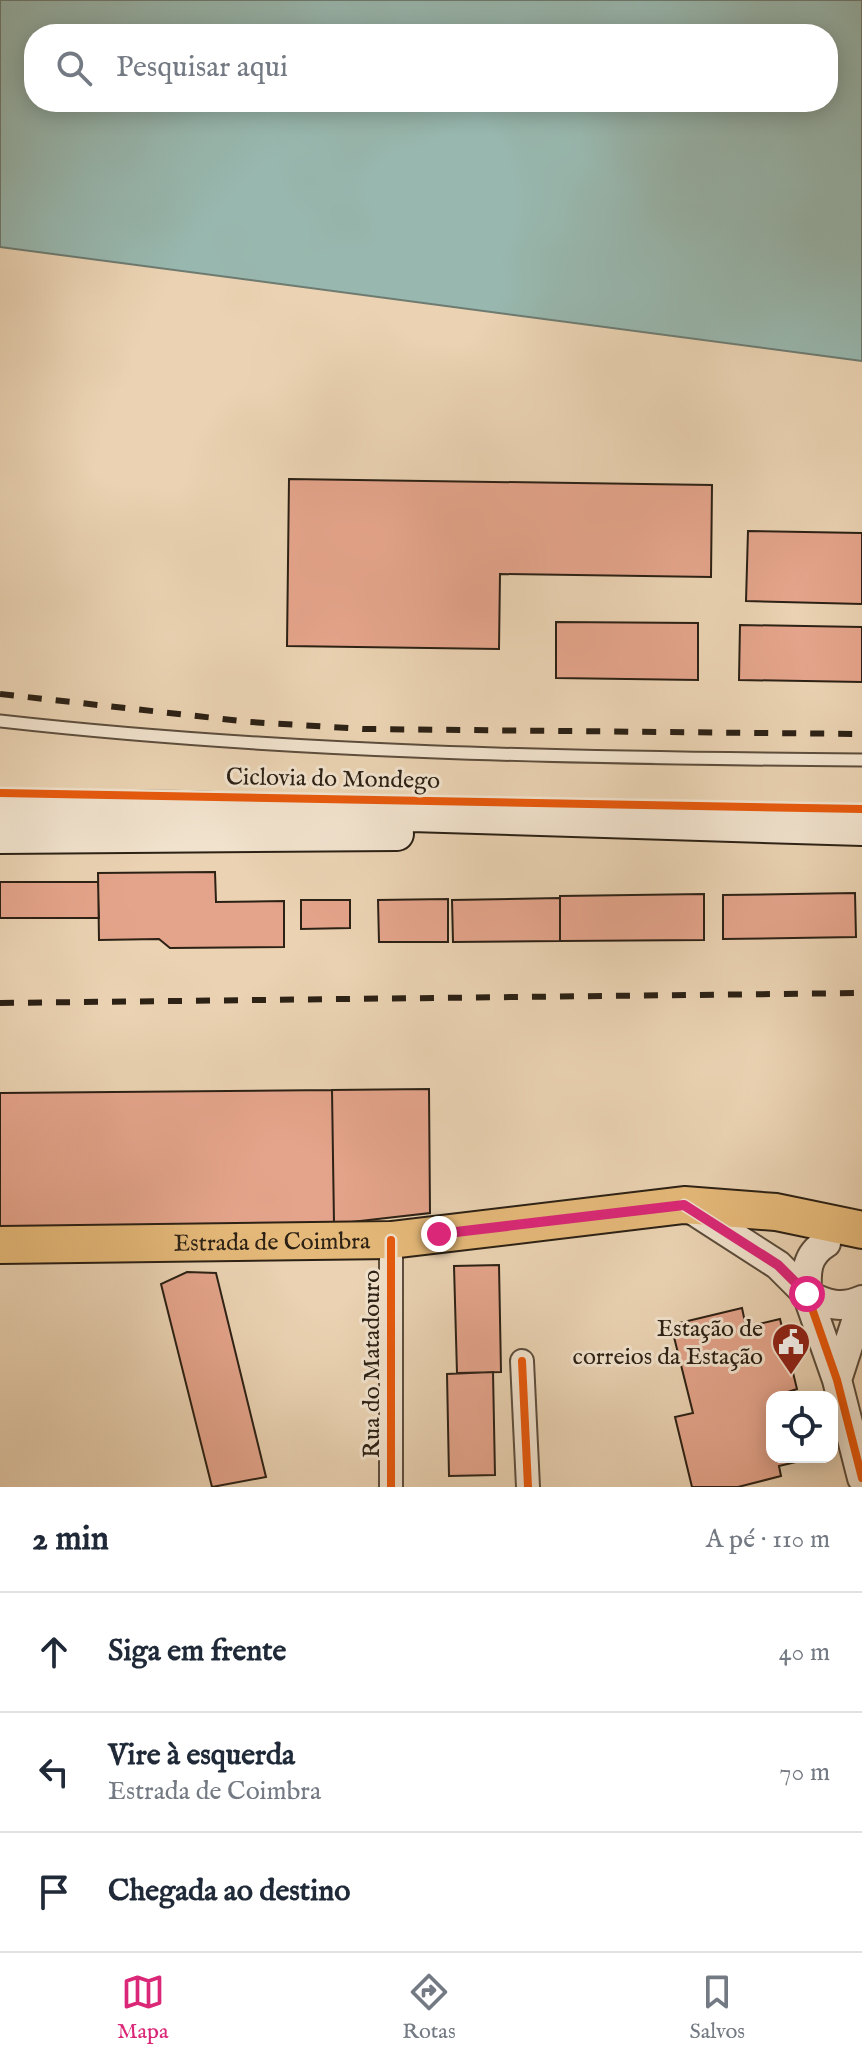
<!DOCTYPE html>
<html lang="pt">
<head>
<meta charset="utf-8">
<style>
	body { margin:0; font-family:"IM FELL English",serif; background:#f6f6f7; color:#1f2937 }
	.controls { position:absolute; right:24px; bottom:24px; display:grid; overflow:hidden; border-radius:16px; box-shadow:0 4px 20px #0003 }
	.controls button { width:72px; height:72px; display:grid; place-items:center; padding:0; border:0; border-bottom:2px solid #e0e1e3; background:#fff; color:#1f2937; font:40px sans-serif }
	.stop { position:absolute; width:24px; height:24px; margin:-18px; border:6px solid #db2777; border-radius:50%; background:#fff }
	.stop.end { background:#db2777; border-color:#fff; box-shadow:0 2px 8px #0008 }
	.list { margin:0; padding:0; list-style:none }
	h2 { display:flex; justify-content:space-between; align-items:center; height:104px; margin:0; padding:0 32px; font-size:34px }
	h2 small { font-size:26px; font-weight:400; color:#747a83 }
	.list li { display:grid; grid-template-columns:52px 1fr auto; gap:24px; align-items:center; box-sizing:border-box; height:120px; padding:0 32px; border-top:2px solid #e0e1e3 }
	.list b { display:block; font-size:30px; white-space:nowrap }
	.list p { margin:0; font-size:26px; white-space:nowrap; color:#747a83 }
	.list em { font-size:26px; font-style:normal; color:#747a83 }
	.icon { flex:none; width:44px; height:44px; fill:none; stroke:currentColor; stroke-width:2; stroke-linecap:round; stroke-linejoin:round }
	.map { position:relative; flex:none; width:862px; height:1487px; overflow:hidden }
	.search { position:absolute; background:#fff; box-shadow:0 4px 20px #0003; left:24px; right:24px; top:24px; height:88px; display:flex; align-items:center; gap:20px; box-sizing:border-box; padding:0 28px; border-radius:32px; color:#747a83; font-size:30px }
	.sheet { height:464px; background:#fff }
	nav { display:flex; justify-content:space-around; align-items:center; box-sizing:border-box; height:112px; border-top:2px solid #e0e1e3; background:#fff; font-size:22px; color:#747a83 }
	nav a { display:grid; justify-items:center; gap:4px }
	nav .on { color:#db2777 }
	.map>svg:first-child { display:block }
	.water { fill:#98b7ae; stroke:#6d7b71; stroke-width:2; fill-rule:evenodd }
	.building { fill:#e4a48b; stroke:#2c2115; stroke-width:2 }
	.lines { fill:none; stroke-linecap:round; stroke-linejoin:round }
	.service-casing { stroke:#5c4d3c; stroke-width:15 }
	.minor-casing { stroke:#5c4d3c; stroke-width:26 }
	.tertiary-casing { stroke:#5c4d3c; stroke-width:32 }
	.secondary-casing { stroke:#2c2115; stroke-width:36 }
	.primary-casing { stroke:#2c2115; stroke-width:40 }
	.service { stroke:#f1e2cd; stroke-width:11 }
	.minor { stroke:#f1e2cd; stroke-width:22 }
	.tertiary { stroke:#f1e2cd; stroke-width:28 }
	.secondary { stroke:#f1e2cd; stroke-width:32 }
	.primary { stroke:#e5b979; stroke-width:36 }
	.rail { stroke:#2c2115; stroke-width:6; stroke-dasharray:14 14; stroke-linecap:butt }
	.cycleway-casing { stroke:#f1e2cd; stroke-width:13 }
	.cycleway { stroke:#e8590c; stroke-width:8 }
	.route { stroke:#db2777; stroke-width:10 }
	.labels { text-anchor:middle; stroke-width:6; stroke-linejoin:round; paint-order:stroke }
	.street-label { font-size:24px; fill:#2c2115; stroke:#f1e2cd }
	.poi-label { font-size:24px; fill:#2c2115; stroke:#f1e2cd; text-anchor:end }
</style>
</head>
<body>
<div class="map">
<svg width="862" height="1487" viewBox="0 0 862 1487">
	<rect width="100%" height="100%" fill="#ead2b2"/>
	<filter id="stains"><feTurbulence type="fractalNoise" baseFrequency=".0025" numOctaves="4"/><feColorMatrix values="0 0 0 0 .2 0 0 0 0 .09 0 0 0 0 .02 0 0 0 .5 -.17"/></filter>
	<radialGradient id="worn" r=".72"><stop offset=".6" stop-color="#630" stop-opacity="0"/><stop offset="1" stop-color="#630" stop-opacity=".3"/></radialGradient>
	<path class="water" d="M0 0H862V361L0 247ZM34 34H828V102H34Z"/>
	<path class="building" d="M289 479 712 485 711 577 500 574 499 649 287 646Z
		M748 531 862 533V604L746 601Z
		M556 622 698 623V680L556 678Z
		M740 625 862 627V682L739 680Z
		M215 872 216 902 284 901V947L170 948 159 939 99 940 98 873Z
		M0 882H98L99 918H0Z
		M855 893 856 937 723 939V895Z
		M704 894V940L560 941V896Z
		M560 898V941L453 942 452 900Z
		M448 899V942H379L378 900Z
		M301 900H350V928L301 929Z
		M429 1089 430 1213 334 1224 332 1090Z
		M332 1090 334 1224 0 1230V1093Z
		M499 1265 501 1372 457 1373 454 1266Z
		M187 1272 216 1273 266 1477 212 1487 161 1284Z
		M742 1308 746 1327 780 1319 797 1389 772 1397V1457H795L796 1462 779 1466 781 1476 738 1487H692L675 1417 693 1413 671 1325Z
		M493 1372 495 1475 449 1476 447 1374Z"/>
	<g class="lines">
		<g class="service-casing">
			<path id="service" d="M0 721C286 753 574 758 862 760"/>
		</g>
		<g class="minor-casing">
			<path id="minor" d="M391 1240V1487
				M522 1361 528 1487"/>
		</g>
		<g class="tertiary-casing">
			<path id="tertiary" d="M685 1205 778 1265 807 1294 837 1380 862 1478
				M826 1243C806 1255 806 1272 807 1294 826 1305 842 1309 862 1300
				M837 1380 862 1303"/>
		</g>
		<g class="secondary-casing">
			<path id="secondary" d="M0 806 185 808 862 829
				M0 837 397 834"/>
		</g>
		<g class="primary-casing">
			<g id="primary">
				<path id="s1" d="M0 1245 391 1240 684 1205 776 1212 862 1230"/>
			</g>
		</g>
		<use href="#service" class="service"/>
		<use href="#minor" class="minor"/>
		<use href="#tertiary" class="tertiary"/>
		<use href="#secondary" class="secondary"/>
		<use href="#primary" class="primary"/>
		<path class="rail" d="M0 694 250 722 364 729 862 734
			M0 1003 862 993"/>
		<g class="cycleway-casing">
			<path id="cycleway" d="M0 793 862 809
				M684 1205 778 1265 807 1294 837 1380 862 1478
				M391 1240V1487
				M522 1361 528 1487"/>
		</g>
		<use href="#cycleway" class="cycleway"/>
	</g>
	<g class="lines">
		<path class="route" d="M439 1234 684 1205 778 1265 807 1294"/>
	</g>
	<defs>
		<g id="civic-pin" transform="scale(2)"><path d="M0 17L-7.5 6A9.5 9.5 0 1 1 7.5 6Z" fill="#8f2418" stroke="#f1e2cd"/><path d="M-.6-6.5H3V-4.5H.6V-3L4-1V1h2V6H-6V1h2V-1L-.6-3ZM-1.2 2.5V6h2.4V2.5Z" fill="#fff"/></g>
	</defs>
	<g fill-rule="evenodd">
		<use href="#civic-pin" x="791" y="1342"/>
	</g>
	<g class="labels">
		<g class="street-label">
			<text transform="translate(333 778) rotate(1)" y="8">Ciclovia do Mondego</text>
			<text dy="8" stroke="none"><textPath href="#s1" startOffset="272">Estrada de Coimbra</textPath></text>
			<text transform="translate(371 1364) rotate(-90)" y="8">Rua do Matadouro</text>
		</g>
		<g class="poi-label">
			<text x="763" y="1336">Estação de<tspan x="763" dy="28">correios da Estação</tspan></text>
		</g>
	</g>
	<rect width="100%" height="100%" filter="url(#stains)"/>
	<rect width="100%" height="100%" fill="url(#worn)"/>
</svg>
<div class="controls">
<button><svg class="icon" aria-label="locate" viewBox="0 0 24 24"><circle cx="12" cy="12" r="6"/><path d="M12 2v4M12 18v4M2 12h4M18 12h4"/></svg></button>
</div>
<div class="stop" style="left:807px;top:1294px"></div>
<div class="stop end" style="left:439px;top:1234px"></div>
<div class="search"><svg class="icon" aria-label="search" viewBox="0 0 24 24"><circle cx="10" cy="10" r="6"/><path d="M15 15l6 6"/></svg>Pesquisar aqui</div>
</div>
<section class="sheet">
<h2>2 min<small>A pé · 110 m</small></h2>
<ul class="list">
<li><svg class="icon" aria-label="ahead" viewBox="0 0 24 24"><path d="M12 20V5M6 11l6-6 6 6"/></svg><div><b>Siga em frente</b></div><em>40 m</em></li>
<li><svg class="icon" aria-label="left" viewBox="0 0 24 24"><path d="M17 20v-9H6M10 6l-5 5 5 5"/></svg><div><b>Vire à esquerda</b><p>Estrada de Coimbra</p></div><em>70 m</em></li>
<li><svg class="icon" aria-label="arrive" viewBox="0 0 24 24"><path d="M6 21V4h12l-3 4 3 4H6"/></svg><div><b>Chegada ao destino</b></div></li>
</ul>
</section>
<nav>
<a class="on"><svg class="icon" aria-label="map" viewBox="0 0 24 24"><path d="M3 6l6-2 6 2 6-2v14l-6 2-6-2-6 2zM9 4v14M15 6v14"/></svg>Mapa</a>
<a><svg class="icon" aria-label="directions" viewBox="0 0 24 24"><path d="M12 3l9 9-9 9-9-9zM9 14v-3h6M13 9l2 2-2 2"/></svg>Rotas</a>
<a><svg class="icon" aria-label="saved" viewBox="0 0 24 24"><path d="M7 4h10v16l-5-4-5 4z"/></svg>Salvos</a>
</nav>
</body>
</html>
